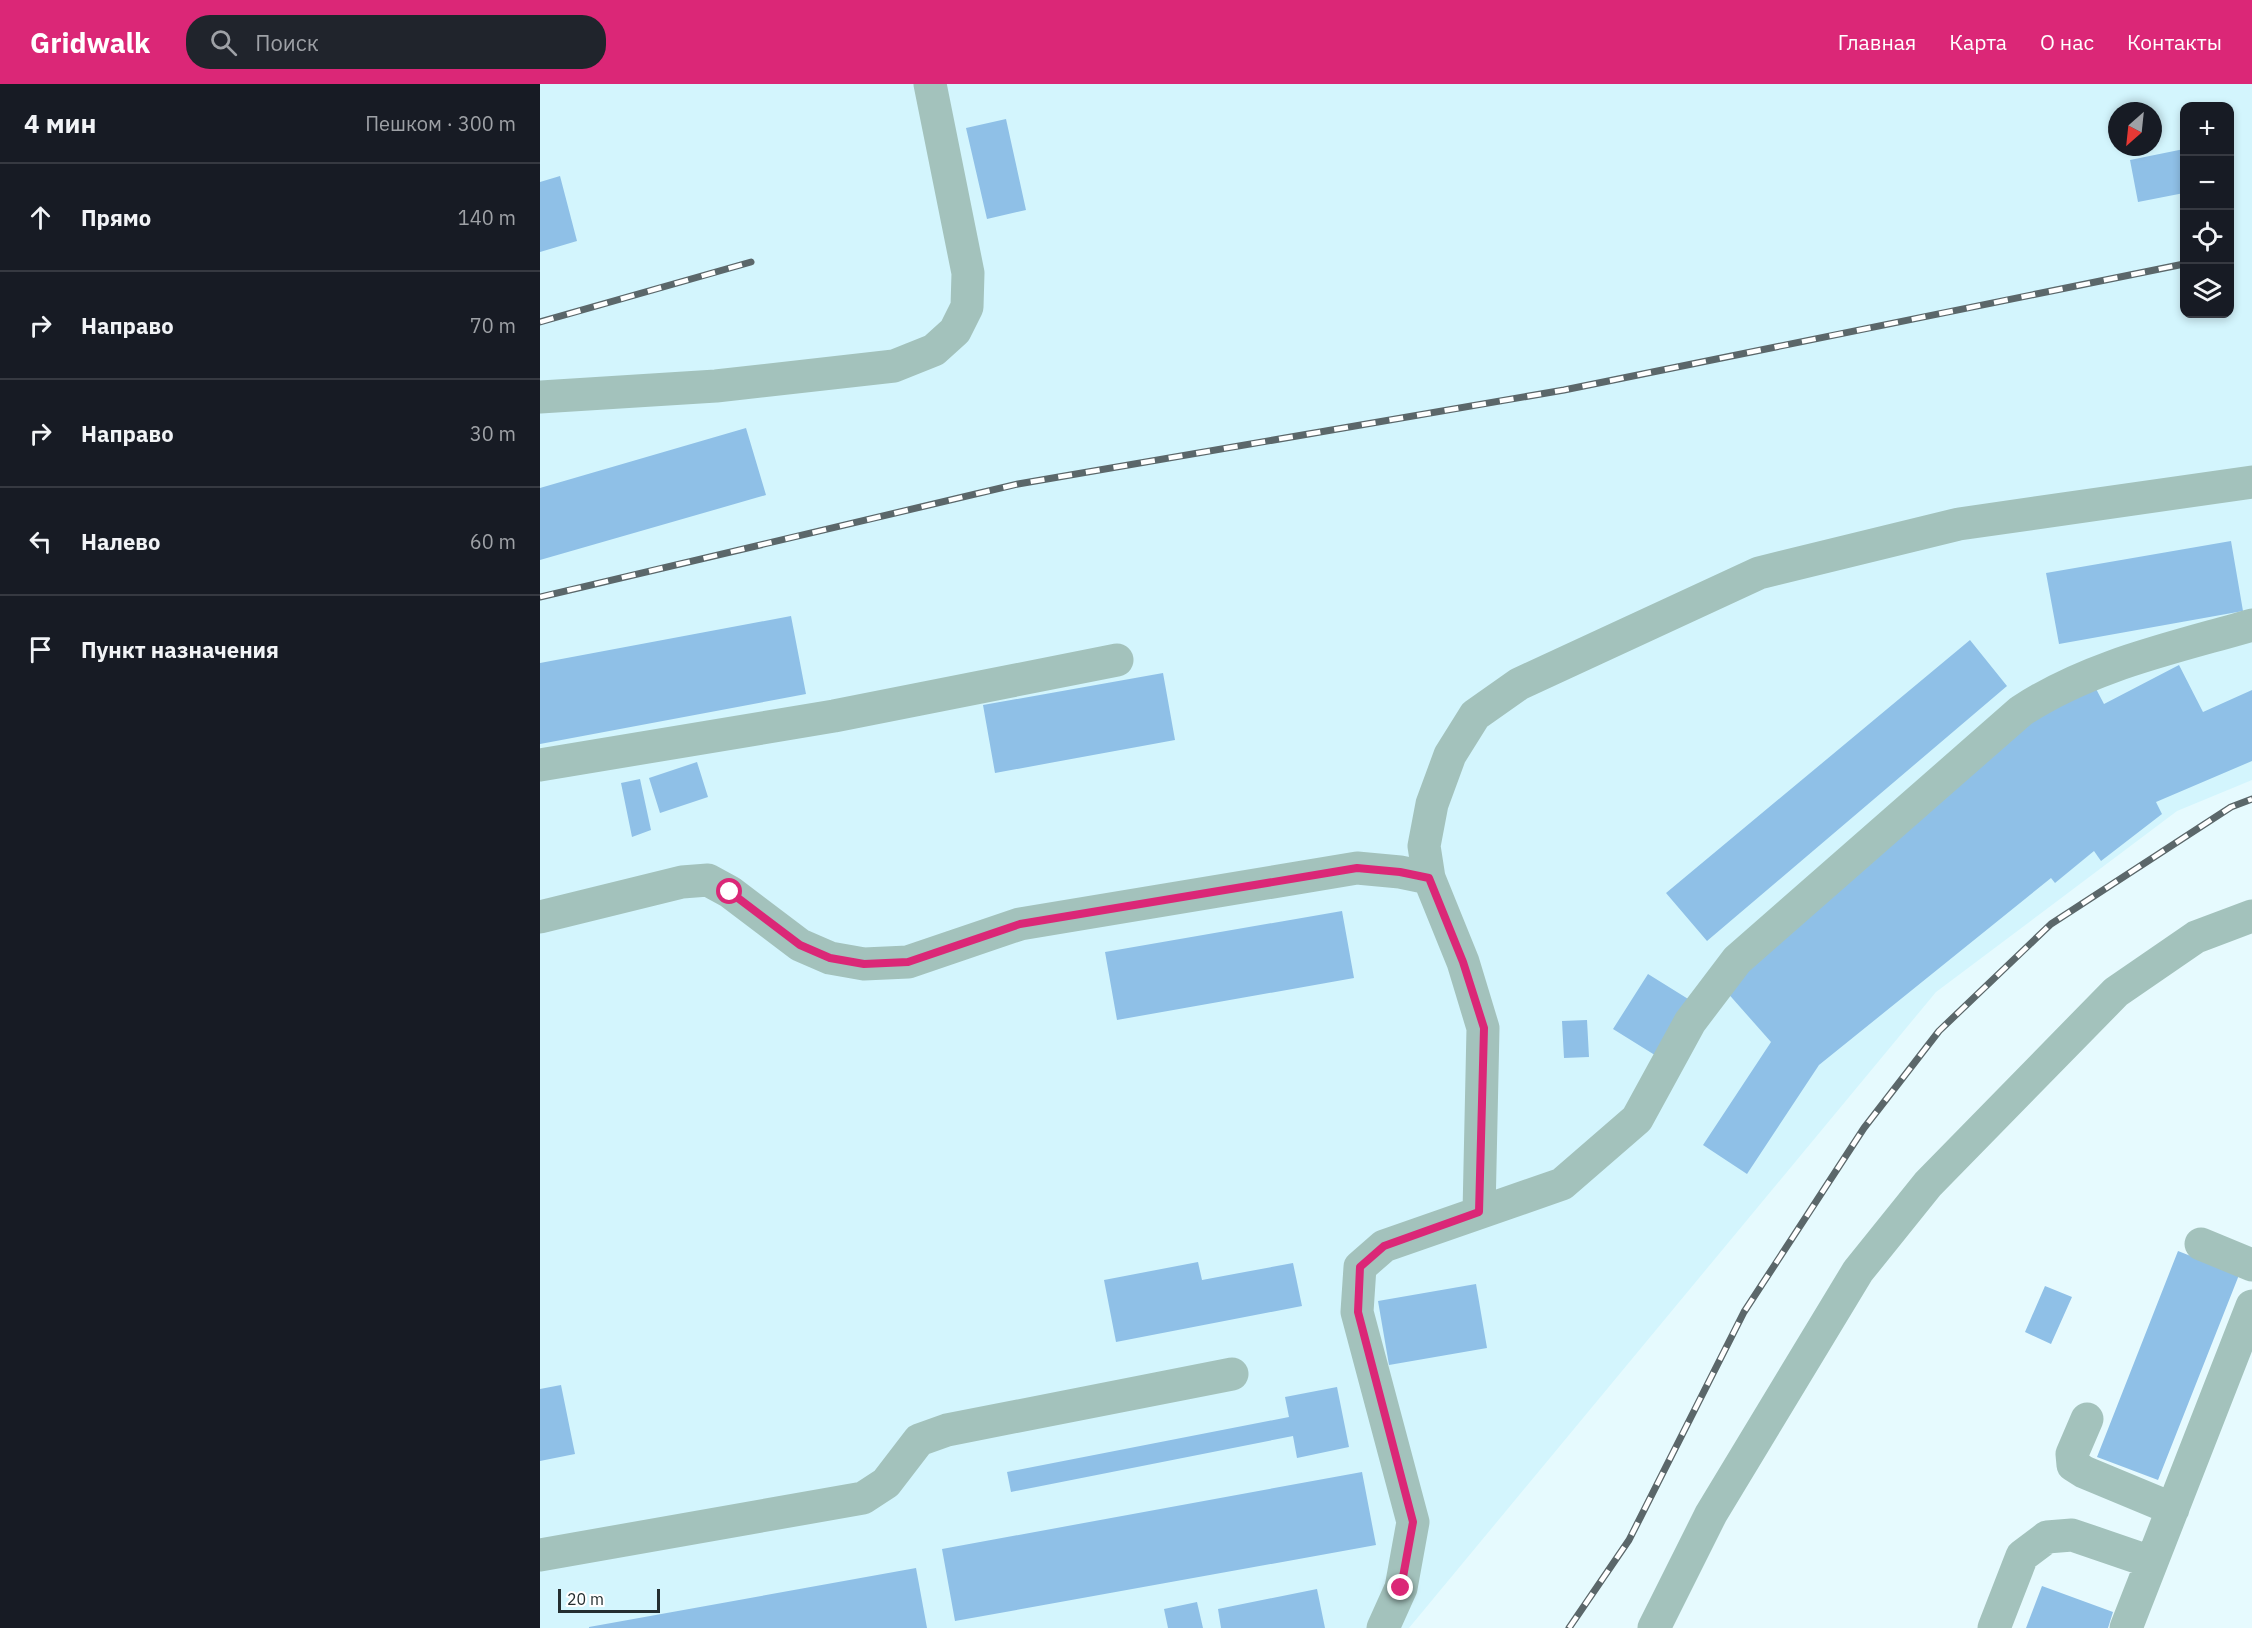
<!DOCTYPE html>
<html lang="ru">
<head>
<meta charset="utf-8">
<style>
	body { margin:0; font-family:"IBM Plex Sans",sans-serif; background:#20242c; color:#f1f3f6 }
	.controls { position:absolute; right:18px; top:18px; display:grid; overflow:hidden; border-radius:12px; box-shadow:0 3px 9px #0003 }
	.controls button { width:54px; height:54px; display:grid; place-items:center; padding:0; border:0; border-bottom:2px solid #363941; background:#171b24; color:#f1f3f6; font:30px sans-serif }
	.compass { position:absolute; left:1568px; top:18px; width:54px; height:54px; border-radius:50%; background:#171b24; box-shadow:0 3px 9px #0003; rotate:207deg }
	.scale { position:absolute; left:18px; bottom:15px; width:102px; box-sizing:border-box; padding-left:6px; border:3px solid #242e30; border-top:0; font-size:16px; line-height:21px; white-space:nowrap; color:#242e30; -webkit-text-stroke:4px #fff; paint-order:stroke }
	.stop { position:absolute; width:18px; height:18px; margin:-14px; border:4px solid #db2777; border-radius:50%; background:#fff }
	.stop.end { background:#db2777; border-color:#fff; box-shadow:0 2px 6px #0008 }
	.list { margin:0; padding:0; list-style:none }
	h2 { display:flex; justify-content:space-between; align-items:center; height:78px; margin:0; padding:0 24px; font-size:26px }
	h2 small { font-size:20px; font-weight:400; color:#9ea1a6 }
	.list li { display:grid; grid-template-columns:39px 1fr auto; gap:18px; align-items:center; box-sizing:border-box; height:108px; padding:0 24px; border-top:2px solid #363941 }
	.list b { display:block; font-size:22px; white-space:nowrap }
	.list em { font-size:20px; font-style:normal; color:#9ea1a6 }
	.icon { flex:none; width:33px; height:33px; fill:none; stroke:currentColor; stroke-width:2; stroke-linecap:round; stroke-linejoin:round }
	.map { position:relative; flex:none; width:1712px; height:1544px; overflow:hidden }
	header { display:flex; align-items:center; gap:36px; box-sizing:border-box; height:84px; padding:0 30px; background:#db2777; color:#fff }
	header strong { font-size:28px }
	nav { display:flex; gap:33px; margin-inline-start:auto; font-size:21px }
	.search { width:420px; height:54px; background:#20242c; display:flex; align-items:center; gap:15px; box-sizing:border-box; padding:0 21px; border-radius:24px; color:#9ea1a6; font-size:22px }
	main { display:flex }
	aside { flex:1; background:#171b24 }
	.map>svg:first-child { display:block }
	.built { fill:#d3f5fd; fill-rule:evenodd }
	.building { fill:#8fc0e7 }
	.lines { fill:none; stroke-linecap:round; stroke-linejoin:round }
	.minor { stroke:#a3c2bc; stroke-width:33 }
	.rail-casing { stroke:#5b676a; stroke-width:7 }
	.rail { stroke:#fff; stroke-width:4.5; stroke-dasharray:14; stroke-linecap:butt }
	.route { stroke:#db2777; stroke-width:8 }
</style>
</head>
<body>
<header>
<strong>Gridwalk</strong>
<div class="search"><svg class="icon" aria-label="search" viewBox="0 0 24 24"><circle cx="10" cy="10" r="6"/><path d="M15 15l6 6"/></svg>Поиск</div>
<nav><a>Главная</a><a>Карта</a><a>О нас</a><a>Контакты</a></nav>
</header>
<main>
<aside>
<h2>4 мин<small>Пешком · 300 m</small></h2>
<ul class="list">
<li><svg class="icon" aria-label="ahead" viewBox="0 0 24 24"><path d="M12 20V5M6 11l6-6 6 6"/></svg><div><b>Прямо</b></div><em>140 m</em></li>
<li><svg class="icon" aria-label="right" viewBox="0 0 24 24"><path d="M7 20v-9h11M14 6l5 5-5 5"/></svg><div><b>Направо</b></div><em>70 m</em></li>
<li><svg class="icon" aria-label="right" viewBox="0 0 24 24"><path d="M7 20v-9h11M14 6l5 5-5 5"/></svg><div><b>Направо</b></div><em>30 m</em></li>
<li><svg class="icon" aria-label="left" viewBox="0 0 24 24"><path d="M17 20v-9H6M10 6l-5 5 5 5"/></svg><div><b>Налево</b></div><em>60 m</em></li>
<li><svg class="icon" aria-label="arrive" viewBox="0 0 24 24"><path d="M6 21V4h12l-3 4 3 4H6"/></svg><div><b>Пункт назначения</b></div></li>
</ul>
</aside>
<div class="map">
<svg width="1712" height="1544" viewBox="0 0 1712 1544">
	<rect width="100%" height="100%" fill="#e6fafe"/>
	<path class="built" d="M0 0H1712V696L1637 727 1396 908 869 1544H0ZM1644 22H1690V230H1644ZM1577 27H1613V63H1577Z"/>
	<path class="building" d="M466 35 486 126 447 135 426 44Z
		M1644 65V109L1598 118 1590 76Z
		M20 92 37 157 0 168V98Z
		M206 344 226 411 0 476V404Z
		M1691 457 1703 527 1519 560 1506 489Z
		M251 532 266 610 0 660V579Z
		M1430 556 1467 602 1167 857 1126 809Z
		M1639 581 1663 628 1712 606V677L1616 718 1622 730 1561 777 1554 767 1515 799 1511 794 1279 981 1207 1090 1163 1061 1231 958 1185 906 1476 648 1554 601 1564 620Z
		M623 589 635 656 455 689 443 621Z
		M157 678 168 713 120 729 109 694Z
		M100 695 111 746 92 753 81 699Z
		M802 827 814 894 577 936 565 868Z
		M1108 890 1153 918 1118 973 1073 945Z
		M1047 936 1049 973 1024 974 1022 937Z
		M1638 1167 1699 1191 1618 1396 1557 1373Z
		M658 1178 662 1196 753 1179 762 1222 576 1258 564 1196Z
		M936 1200 947 1264 849 1281 838 1217Z
		M1505 1202 1532 1213 1511 1260 1485 1248Z
		M21 1301 35 1370 0 1377V1305Z
		M797 1303 809 1363 757 1374 753 1352 471 1408 467 1388 749 1333 745 1313Z
		M822 1388 836 1461 415 1537 402 1465Z
		M376 1484 387 1544H49V1543Z
		M1502 1502 1573 1528 1568 1544H1486Z
		M777 1505 785 1544H681L678 1525Z
		M657 1518 663 1544H628L624 1525Z"/>
	<g class="lines">
		<path class="minor" d="M0 313 176 302 354 282 394 266 415 247 427 223 428 189 390 0
			M0 681 294 632 577 576
			M0 833 142 798 168 796 190 808 260 861 290 874 324 880 368 878 480 840 817 784 860 788 889 794
			M939 1128 943 944 923 878 889 794 884 762 892 720 910 671 935 631 979 600 1219 489 1419 440 1712 398
			M1661 1160 1712 1181
			M1547 1335 1532 1370 1533 1381 1544 1388 1633 1425
			M0 1471 323 1414 346 1399 379 1356 407 1346 692 1290
			M843 1544 861 1504 873 1438 817 1228 820 1183 844 1162 1022 1100 1097 1035 1150 938 1197 876 1481 627C1551 581 1633 564 1712 541
			M1114 1544 1171 1430 1318 1187 1388 1100 1576 908 1656 853 1712 832
			M1454 1544 1482 1472 1507 1453 1532 1451 1611 1478
			M1586 1544 1712 1222"/>
		<g class="rail-casing">
			<path id="rail" d="M0 238 211 178
				M0 513 478 400 1024 306 1644 180
				M1029 1544 1089 1456 1204 1228 1324 1044 1399 947 1511 840 1691 723 1712 715"/>
		</g>
		<use href="#rail" class="rail"/>
	</g>
	<g class="lines">
		<path class="route" d="M190 808 260 861 290 874 324 880 368 878 480 840 817 784 860 788 889 794 923 878 944 944 939 1128 844 1162 820 1183 818 1228 873 1438 861 1504"/>
	</g>
</svg>
<div class="controls">
<button>+</button>
<button>−</button>
<button><svg class="icon" aria-label="locate" viewBox="0 0 24 24"><circle cx="12" cy="12" r="6"/><path d="M12 2v4M12 18v4M2 12h4M18 12h4"/></svg></button>
<button><svg class="icon" aria-label="layers" viewBox="0 0 24 24"><path d="M12 4l9 5-9 5-9-5zM3 14l9 5 9-5"/></svg></button>
</div>
<svg class="compass" viewBox="-18 -18 36 36"><path d="M0-13l5 13h-10z" fill="#e53935"/><path d="M0 13l5-13h-10z" fill="#9ea1a6"/></svg>
<div class="scale">20 m</div>
<div class="stop" style="left:190px;top:808px"></div>
<div class="stop end" style="left:861px;top:1504px"></div>
</div>
</main>
</body>
</html>
